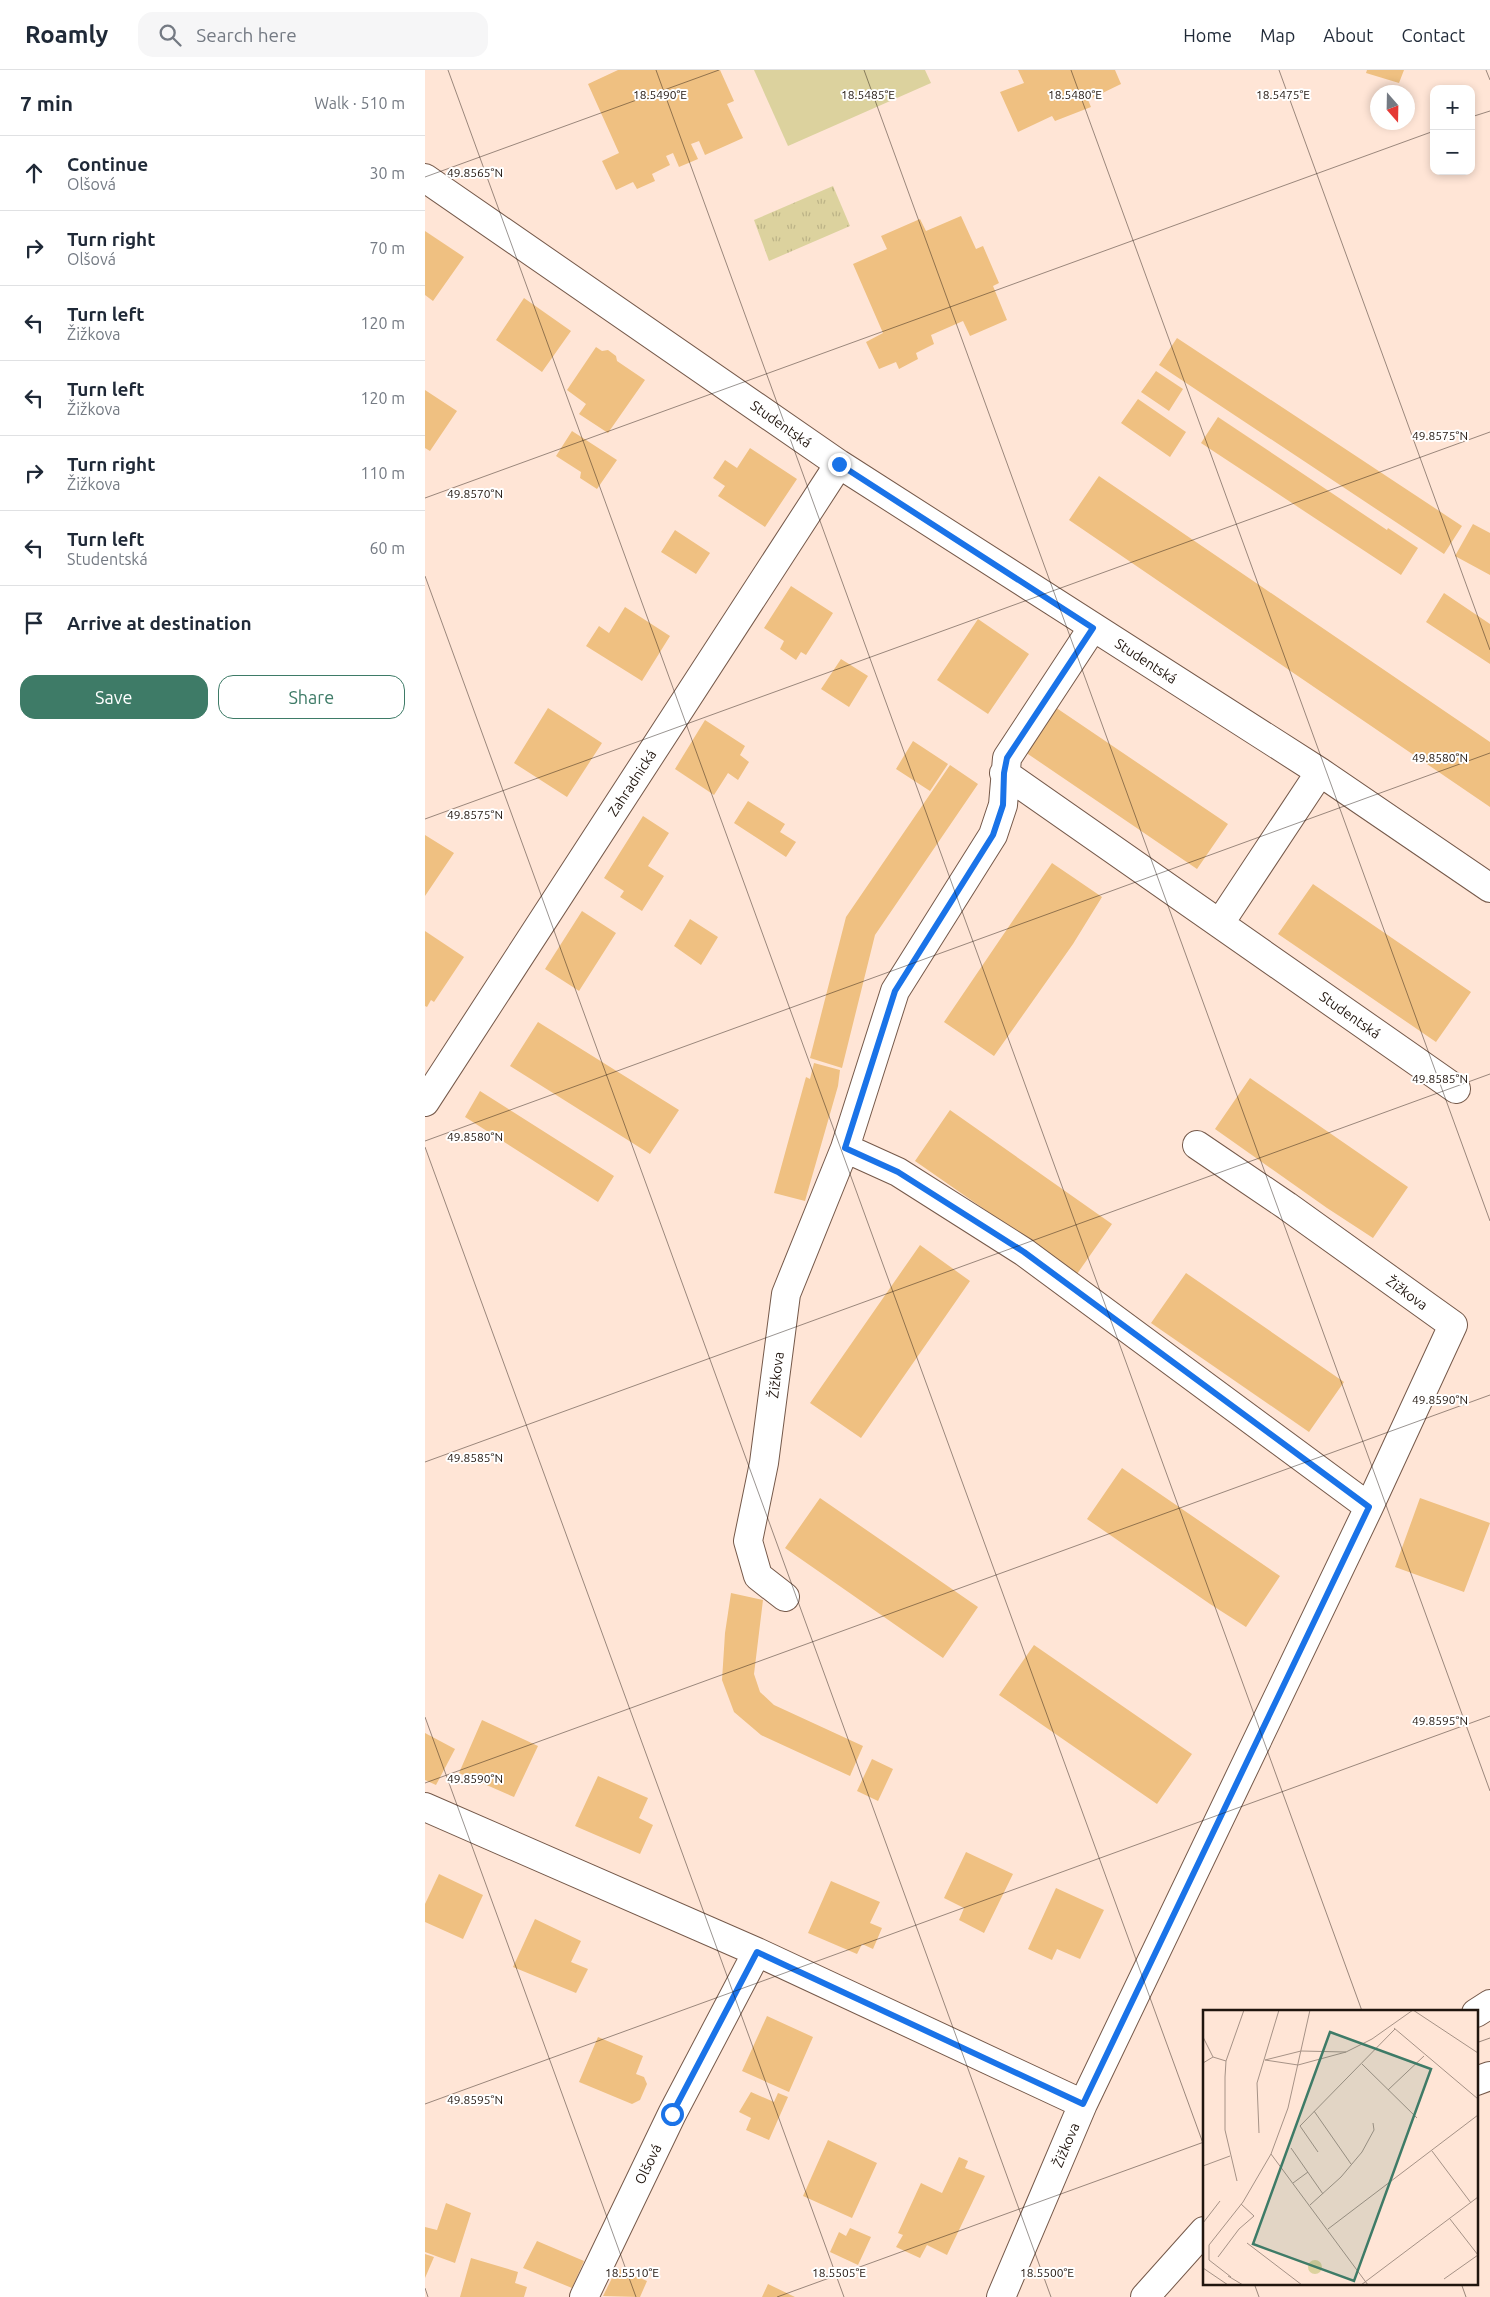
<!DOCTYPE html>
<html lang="en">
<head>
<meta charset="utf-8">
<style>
	body { margin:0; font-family:Ubuntu,sans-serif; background:#f6f6f7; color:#1f2937 }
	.controls { position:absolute; right:15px; top:15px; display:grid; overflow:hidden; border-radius:10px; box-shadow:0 2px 8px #0003 }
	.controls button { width:45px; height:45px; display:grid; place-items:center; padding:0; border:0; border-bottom:1px solid #e0e1e3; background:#fff; color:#1f2937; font:25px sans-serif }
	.compass { position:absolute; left:945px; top:15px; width:45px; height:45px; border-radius:50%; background:#fff; box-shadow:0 2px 8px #0003; rotate:160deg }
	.stop { position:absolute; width:15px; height:15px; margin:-11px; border:4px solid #1a73e8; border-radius:50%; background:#fff }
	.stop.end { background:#1a73e8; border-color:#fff; box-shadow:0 1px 5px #0008 }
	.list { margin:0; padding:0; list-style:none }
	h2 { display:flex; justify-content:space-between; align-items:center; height:65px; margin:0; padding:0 20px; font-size:21px }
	h2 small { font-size:16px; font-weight:400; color:#747a83 }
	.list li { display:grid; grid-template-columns:32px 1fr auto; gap:15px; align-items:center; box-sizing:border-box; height:75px; padding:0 20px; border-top:1px solid #e0e1e3 }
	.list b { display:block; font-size:19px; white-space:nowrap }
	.list p { margin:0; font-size:16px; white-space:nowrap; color:#747a83 }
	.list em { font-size:16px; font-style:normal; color:#747a83 }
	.actions { display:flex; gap:10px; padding:15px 20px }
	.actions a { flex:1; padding:11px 0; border:1px solid #3e7b67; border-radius:15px; text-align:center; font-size:18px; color:#3e7b67 }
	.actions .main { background:#3e7b67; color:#fff }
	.icon { flex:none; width:28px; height:28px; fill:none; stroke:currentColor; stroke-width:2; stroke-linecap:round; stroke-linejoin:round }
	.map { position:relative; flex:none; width:1065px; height:2227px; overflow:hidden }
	header { display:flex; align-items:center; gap:30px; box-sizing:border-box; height:70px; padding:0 25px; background:#fff; border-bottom:1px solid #e0e1e3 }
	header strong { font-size:24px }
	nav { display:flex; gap:28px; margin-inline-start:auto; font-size:18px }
	.search { width:350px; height:45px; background:#f6f6f7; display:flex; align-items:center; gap:12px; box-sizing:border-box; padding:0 18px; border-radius:15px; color:#747a83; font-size:19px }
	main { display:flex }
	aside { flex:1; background:#fff }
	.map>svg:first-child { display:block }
	.grass { fill:#dcd29e }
	.park { fill:url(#park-tufts) }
	.building { fill:#efc081 }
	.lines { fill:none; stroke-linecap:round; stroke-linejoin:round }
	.minor-casing { stroke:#75594a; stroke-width:30 }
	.minor { stroke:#fff; stroke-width:28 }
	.route { stroke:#1a73e8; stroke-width:6 }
	.ticks { fill:none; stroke:#20150e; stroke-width:1; stroke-opacity:0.45 }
	.labels { text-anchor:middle; stroke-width:4; stroke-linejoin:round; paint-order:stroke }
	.street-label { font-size:14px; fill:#20150e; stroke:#fff }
	.inset-road { fill:none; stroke:#a69286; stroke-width:1 }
	.view { fill:#3e7b67; fill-opacity:0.15; stroke:#3e7b67; stroke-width:2.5 }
	.inset-edge { fill:none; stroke:#20150e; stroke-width:2.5 }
	.ticks-label { font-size:12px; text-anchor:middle; fill:#20150e; stroke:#fff; stroke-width:4; stroke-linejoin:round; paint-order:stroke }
</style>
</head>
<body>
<header>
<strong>Roamly</strong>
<div class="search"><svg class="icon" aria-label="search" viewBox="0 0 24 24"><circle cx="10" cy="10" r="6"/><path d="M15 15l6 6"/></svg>Search here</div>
<nav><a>Home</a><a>Map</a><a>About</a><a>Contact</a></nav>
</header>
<main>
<aside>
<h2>7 min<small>Walk · 510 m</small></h2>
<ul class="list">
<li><svg class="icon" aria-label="ahead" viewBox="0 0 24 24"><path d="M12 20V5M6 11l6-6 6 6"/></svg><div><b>Continue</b><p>Olšová</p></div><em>30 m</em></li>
<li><svg class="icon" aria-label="right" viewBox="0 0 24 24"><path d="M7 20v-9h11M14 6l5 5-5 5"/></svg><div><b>Turn right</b><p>Olšová</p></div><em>70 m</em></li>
<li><svg class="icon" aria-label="left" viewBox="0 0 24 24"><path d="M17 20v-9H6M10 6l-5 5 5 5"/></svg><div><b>Turn left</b><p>Žižkova</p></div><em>120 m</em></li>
<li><svg class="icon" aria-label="left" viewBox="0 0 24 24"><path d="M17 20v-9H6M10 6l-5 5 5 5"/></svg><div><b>Turn left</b><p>Žižkova</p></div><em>120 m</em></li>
<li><svg class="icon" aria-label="right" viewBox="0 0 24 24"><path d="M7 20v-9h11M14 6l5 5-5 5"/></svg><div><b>Turn right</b><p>Žižkova</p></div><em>110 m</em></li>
<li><svg class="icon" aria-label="left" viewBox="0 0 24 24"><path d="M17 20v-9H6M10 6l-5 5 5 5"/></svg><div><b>Turn left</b><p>Studentská</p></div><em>60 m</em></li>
<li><svg class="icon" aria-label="arrive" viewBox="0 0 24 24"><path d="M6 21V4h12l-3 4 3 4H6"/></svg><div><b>Arrive at destination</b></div></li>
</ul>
<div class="actions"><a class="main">Save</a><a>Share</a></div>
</aside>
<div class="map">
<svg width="1065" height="2227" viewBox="0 0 1065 2227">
	<defs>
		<pattern id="park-tufts" width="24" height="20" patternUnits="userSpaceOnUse" patternTransform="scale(1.25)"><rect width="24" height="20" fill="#dcd29e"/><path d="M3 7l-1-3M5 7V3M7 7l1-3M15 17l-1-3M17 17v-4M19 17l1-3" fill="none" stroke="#bcb387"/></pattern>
	</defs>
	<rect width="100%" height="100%" fill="#ffe5d6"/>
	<path class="grass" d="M329 0H500L506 13 363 76Z"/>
	<path class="park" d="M408 116 425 156 344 191 329 150Z"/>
	<path class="building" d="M193 0H295L309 31 302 34 318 68 280 85 274 71 266 74 273 89 254 97 248 83 241 86 245 95 227 104 230 111 212 119 208 112 191 120 177 91 194 83 163 14Z
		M593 0H690L696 14 663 30 666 37 630 51 627 46 593 62 575 22 599 13Z
		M942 0H979L974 13 941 3Z
		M536 146 551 179 558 176 574 213 568 216 582 250 545 266 538 251 506 265 509 274 491 283 493 289 474 299 471 292 454 299 441 272 458 263 428 194 462 179 456 166 495 149 501 161Z
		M0 161 39 187 8 231 0 225Z
		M99 228 146 261 117 302 71 270Z
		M752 268 1037 456 1019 484 734 295Z
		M171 277 177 281 183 280 191 286 192 291 220 310 183 363 154 344 161 334 142 320Z
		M731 301 758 319 744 341 716 322Z
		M0 320 32 341 5 381 0 378Z
		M713 329 761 362 745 387 696 353Z
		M793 347 962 460 963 458 993 478 976 505 776 373Z
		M147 361 192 390 172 419 155 408 156 402 131 386Z
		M325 378 372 409 340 457 293 426 300 416 288 408 300 390 312 398Z
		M674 406 1065 672V737L644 450Z
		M1048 454 1065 463V505L1030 486Z
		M250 460 285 483 271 504 236 482Z
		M366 516 408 543 381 585 376 582 371 590 355 579 359 571 339 558Z
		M1019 523 1065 554V594L1001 552Z
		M200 537 245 566 217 611 161 576 174 556 184 563Z
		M553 549 604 584 563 644 512 610Z
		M416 589 443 606 424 637 396 619Z
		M630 637 803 754 772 799 600 682Z
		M123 638 177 673 142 727 89 693Z
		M280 650 320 676 315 685 324 692 313 710 303 703 289 725 250 699Z
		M488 671 523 694 505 721 471 699Z
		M525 695 553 714 450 865 417 998 385 988 421 847Z
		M323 731 360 754 355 762 371 772 361 787 309 753Z
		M218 746 244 763 223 796 239 806 217 841 195 827 199 821 179 808Z
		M0 765 29 783 0 826Z
		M627 793 677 827 648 874 569 986 519 952Z
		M888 814 1046 922 1011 972 853 864Z
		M157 841 191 863 154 921 120 899Z
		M265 849 293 867 276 895 249 876Z
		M0 861 39 887 9 932 6 930 2 937 0 936Z
		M113 952 254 1040 225 1084 85 996Z
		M389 993 415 1000 413 1016 380 1131 349 1123 381 1007 385 1009Z
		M825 1008 983 1117 948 1168 902 1138 790 1059Z
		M55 1021 189 1106 173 1132 40 1047Z
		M525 1040 687 1154 652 1204 490 1091Z
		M495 1175 545 1211 436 1368 385 1333Z
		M761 1203 919 1312 884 1362 726 1253Z
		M697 1398 855 1506 821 1557 785 1534 662 1449Z
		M395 1428 553 1537 518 1588 360 1478Z
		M995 1428 1065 1453 1039 1522 970 1497Z
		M306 1523 338 1530 329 1604 335 1622 349 1635 438 1676 425 1706 336 1665 309 1642 297 1610 300 1563Z
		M609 1575 767 1684 732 1734 574 1625Z
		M57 1650 113 1676 89 1727 34 1703Z
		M0 1663 30 1679 11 1715 0 1710Z
		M447 1689 468 1699 453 1731 432 1721Z
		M173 1706 223 1728 214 1748 228 1755 215 1784 150 1756Z
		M541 1782 588 1804 559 1863 534 1850 539 1838 519 1828Z
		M14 1804 58 1825 38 1869 0 1852V1834Z
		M406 1811 455 1832 445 1853 457 1858 448 1879 437 1874 432 1884 383 1863Z
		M631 1818 679 1840 655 1889 632 1879 627 1890 603 1879Z
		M110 1849 156 1871 146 1892 163 1899 151 1923 88 1897Z
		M342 1946 388 1967 364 2022 317 2001Z
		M173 1967 218 1986 211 2004 219 2007 222 2014 215 2030 207 2034 154 2012Z
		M326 2022 349 2032 353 2023 363 2027 344 2070 321 2060 326 2048 314 2042Z
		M403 2070 452 2093 427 2148 378 2126Z
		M534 2087 543 2091 540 2098 560 2106 522 2185 502 2175 495 2188 471 2177 478 2165 473 2163 496 2113 517 2123Z
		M21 2133 46 2143 30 2193 0 2182V2157L12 2160Z
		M425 2158 446 2167 433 2195 405 2182 414 2162 421 2166Z
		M112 2171 159 2191 147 2218 98 2198Z
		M0 2184 9 2187 0 2208Z
		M46 2188 93 2202 90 2213 102 2217 99 2227H35Z
		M192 2198 222 2211 215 2227 178 2226Z
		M343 2214 370 2227H337Z"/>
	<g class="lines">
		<g class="minor-casing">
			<path id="minor" d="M0 108 414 394 895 702 1065 818
				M579 703 1031 1019
				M795 853 895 702
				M0 1032 414 394
				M420 1078 473 1102 599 1182 944 1437
				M360 1527 333 1506 323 1471 339 1393 361 1224 420 1078 470 921 568 765 578 735 582 688 668 557
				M0 1737 332 1882 658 2034
				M1051 1943 1065 1934
				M1051 2011 1065 2006
				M159 2227 247 2044 332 1882
				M576 2227 658 2034 944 1437 1028 1255 862 1136 772 1075
				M720 2227 779 2161"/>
		</g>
		<use href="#minor" class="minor"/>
	</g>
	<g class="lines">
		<path class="route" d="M247 2044 332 1882 658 2034 944 1437 599 1182 473 1102 420 1078 470 921 568 765 578 735 579 703 582 688 668 558 414 394"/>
	</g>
	<path class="ticks" d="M23 0 779 2076M231 0 937 1941M439 0 1065 1721M646 0 1065 1151M854 0 1065 580M1061 0 1065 10M1046 47 1065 41M0 107 294 0M0 428 1009 61M0 506 626 2227M0 749 1065 362M0 1071 1065 683M0 1077 419 2227M0 1392 1065 1004M0 1647 211 2227M0 1713 1065 1325M1051 1973 1065 1968M0 2034 1065 1646M829 2213 834 2227M1036 2213 1041 2227M0 2218 3 2227M352 2227 779 2072"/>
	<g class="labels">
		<g class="street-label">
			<text transform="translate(356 354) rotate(35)" y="5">Studentská</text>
			<text transform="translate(721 591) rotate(33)" y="5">Studentská</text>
			<text transform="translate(207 713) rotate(-57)" y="5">Zahradnická</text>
			<text transform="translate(925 945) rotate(35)" y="5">Studentská</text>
			<text transform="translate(982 1223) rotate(36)" y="5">Žižkova</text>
			<text transform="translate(351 1305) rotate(-83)" y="5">Žižkova</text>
			<text transform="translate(641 2075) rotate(-67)" y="5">Žižkova</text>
			<text transform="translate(223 2094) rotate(-64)" y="5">Olšová</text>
		</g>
	</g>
	<g transform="translate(778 1940)">
		<rect width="275" height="275" fill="#ffe5d6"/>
		<path d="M105 257a7 7 0 1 1 14 0a7 7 0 1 1-14 0Z" fill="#dcd29e"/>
		<path class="inset-road" d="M191 18 275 89M0 27 10 47M143 42 98 41 62 50 95 55 143 42 169 29 210 0 275 43M0 53 10 47 23 51M159 54 214 108M185 80 221 46M111 101 148 154M56 123 54 73 76 0M88 138 120 184M229 141 268 193M115 142 97 116 192 19M68 144 165 275M0 156 27 146M34 171 22 120V67L23 51 41 0M90 173 105 162M107 195 138 167 159 142 171 120 170 113M247 209 275 245M0 213 17 191M125 219 275 105M44 233 99 275M15 247 36 219 51 206 38 194M0 258 25 275M25 266 40 275M28 267 6 250V235L40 192 68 144 85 98 107 0M241 269 275 245M158 275 275 187"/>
		<path class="view" d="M127 22 228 59 151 271 50 234Z"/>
		<rect width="275" height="275" class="inset-edge"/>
	</g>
	<g class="ticks-label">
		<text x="235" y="29">18.5490°E</text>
		<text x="443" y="29">18.5485°E</text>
		<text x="650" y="29">18.5480°E</text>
		<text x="858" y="29">18.5475°E</text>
		<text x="50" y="107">49.8565°N</text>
		<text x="1015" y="370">49.8575°N</text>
		<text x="50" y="428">49.8570°N</text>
		<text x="1015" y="692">49.8580°N</text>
		<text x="50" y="749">49.8575°N</text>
		<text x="1015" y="1013">49.8585°N</text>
		<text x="50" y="1071">49.8580°N</text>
		<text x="1015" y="1334">49.8590°N</text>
		<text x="50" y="1392">49.8585°N</text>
		<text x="1015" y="1655">49.8595°N</text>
		<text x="50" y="1713">49.8590°N</text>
		<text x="50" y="2034">49.8595°N</text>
		<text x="207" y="2207">18.5510°E</text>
		<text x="414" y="2207">18.5505°E</text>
		<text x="622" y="2207">18.5500°E</text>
	</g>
</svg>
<div class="controls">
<button>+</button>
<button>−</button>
</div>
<svg class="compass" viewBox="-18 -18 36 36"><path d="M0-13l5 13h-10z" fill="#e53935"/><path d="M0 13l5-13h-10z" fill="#747a83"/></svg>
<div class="stop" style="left:247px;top:2044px"></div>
<div class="stop end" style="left:414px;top:394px"></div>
</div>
</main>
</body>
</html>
